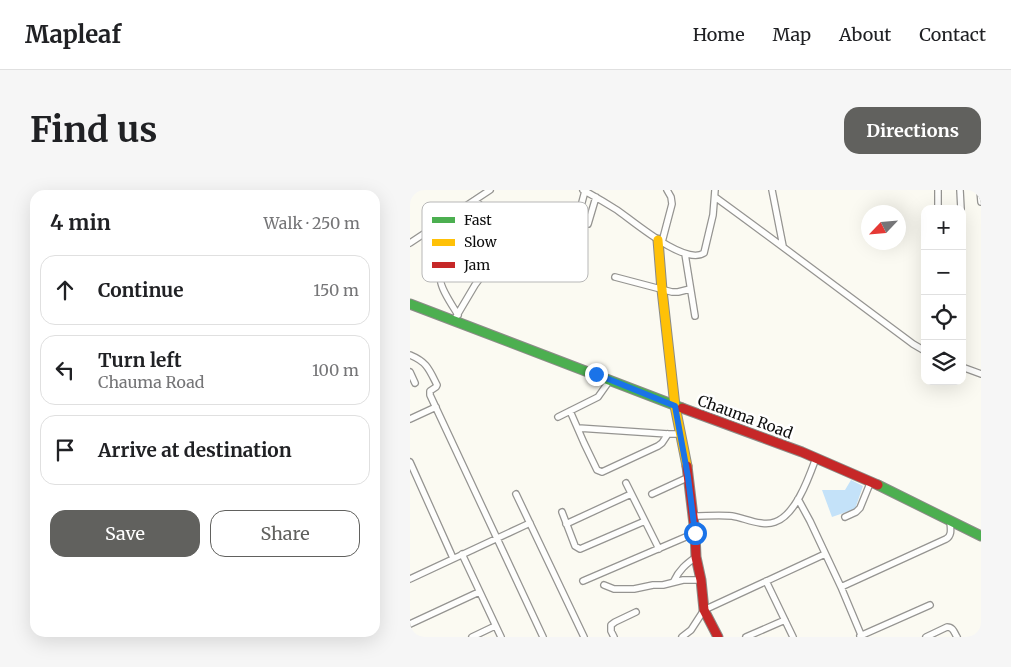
<!DOCTYPE html>
<html lang="en">
<head>
<meta charset="utf-8">
<style>
	body { margin:0; font-family:Merriweather,serif; background:#f6f6f6; color:#202124 }
	.controls { position:absolute; right:15px; top:15px; display:grid; overflow:hidden; border-radius:10px; box-shadow:0 5px 20px #0002 }
	.controls button { width:45px; height:45px; display:grid; place-items:center; padding:0; border:0; border-bottom:1px solid #e0e0e0; background:#fff; color:#202124; font:25px sans-serif }
	.compass { position:absolute; left:451px; top:15px; width:45px; height:45px; border-radius:50%; background:#fff; box-shadow:0 5px 20px #0002; rotate:244deg }
	.stop { position:absolute; width:15px; height:15px; margin:-11px; border:4px solid #1a73e8; border-radius:50%; background:#fff }
	.stop.end { background:#1a73e8; border-color:#fff; box-shadow:0 1px 5px #0008 }
	.list { margin:0; padding:0; list-style:none }
	h2 { display:flex; justify-content:space-between; align-items:center; height:65px; margin:0; padding:0 20px; font-size:21px }
	h2 small { font-size:16px; font-weight:400; color:#757577 }
	.list li { display:grid; grid-template-columns:32px 1fr auto; gap:15px; align-items:center; box-sizing:border-box; height:70px; margin:0 10px 10px; padding:0 10px; border:1px solid #e0e0e0; border-radius:15px }
	.list b { display:block; font-size:19px; white-space:nowrap }
	.list p { margin:0; font-size:16px; white-space:nowrap; color:#757577 }
	.list em { font-size:16px; font-style:normal; color:#757577 }
	.actions { display:flex; gap:10px; padding:15px 20px }
	.actions a { flex:1; padding:11px 0; border:1px solid #61615e; border-radius:15px; text-align:center; font-size:18px; color:#61615e }
	.actions .main { background:#61615e; color:#fff }
	.icon { flex:none; width:28px; height:28px; fill:none; stroke:currentColor; stroke-width:2; stroke-linecap:round; stroke-linejoin:round }
	.map { position:relative; flex:none; width:571px; height:447px; overflow:hidden; border-radius:15px }
	header { display:flex; align-items:center; gap:30px; box-sizing:border-box; height:70px; padding:0 25px; background:#fff; border-bottom:1px solid #e0e0e0 }
	header strong { font-size:24px }
	nav { display:flex; gap:28px; margin-inline-start:auto; font-size:18px }
	.intro { display:flex; align-items:center; justify-content:space-between; box-sizing:border-box; height:120px; padding:0 30px }
	h1 { margin:0; font-size:35px }
	.button { padding:12px 22px; border-radius:15px; background:#61615e; color:#fff; font-size:18px; font-weight:700 }
	main { display:flex; gap:30px; padding:0 30px }
	aside { flex:1; background:#fff; border-radius:15px; box-shadow:0 5px 20px #0002 }
	.map>svg:first-child { display:block }
	.water { fill:#c4e2f9 }
	.lines { fill:none; stroke-linecap:round; stroke-linejoin:round }
	.street-casing { stroke:#959491; stroke-width:8 }
	.fast-casing { stroke:#8b8b87; stroke-width:11 }
	.slow-casing { stroke:#8b8b87; stroke-width:11 }
	.jam-casing { stroke:#8b8b87; stroke-width:11 }
	.street { stroke:#fefefd; stroke-width:5.5 }
	.fast { stroke:#4caf50; stroke-width:9 }
	.slow { stroke:#ffc107; stroke-width:9 }
	.jam { stroke:#c62828; stroke-width:9 }
	.route { stroke:#1a73e8; stroke-width:6 }
	.labels { text-anchor:middle; stroke-width:5; stroke-linejoin:round; paint-order:stroke }
	.street-label { font-size:15px; fill:#0e0e0e; stroke:#fff }
	.key { fill:#fff; stroke:#b7b7b7; stroke-width:1 }
	.key-label { font-size:14px; fill:#0e0e0e }
</style>
</head>
<body>
<header>
<strong>Mapleaf</strong>
<nav><a>Home</a><a>Map</a><a>About</a><a>Contact</a></nav>
</header>
<div class="intro"><h1>Find us</h1><a class="button">Directions</a></div>
<main>
<aside>
<h2>4 min<small>Walk · 250 m</small></h2>
<ul class="list">
<li><svg class="icon" aria-label="ahead" viewBox="0 0 24 24"><path d="M12 20V5M6 11l6-6 6 6"/></svg><div><b>Continue</b></div><em>150 m</em></li>
<li><svg class="icon" aria-label="left" viewBox="0 0 24 24"><path d="M17 20v-9H6M10 6l-5 5 5 5"/></svg><div><b>Turn left</b><p>Chauma Road</p></div><em>100 m</em></li>
<li><svg class="icon" aria-label="arrive" viewBox="0 0 24 24"><path d="M6 21V4h12l-3 4 3 4H6"/></svg><div><b>Arrive at destination</b></div></li>
</ul>
<div class="actions"><a class="main">Save</a><a>Share</a></div>
</aside>
<div class="map">
<svg width="571" height="447" viewBox="0 0 571 447">
	<rect width="100%" height="100%" fill="#fbfaf2"/>
	<path class="water" d="M441 290 453 296 445 319 422 327 412 300H435Z"/>
	<g class="lines">
		<g class="street-casing">
			<path id="street" d="M173 0C184 6 196 13 207 20 223 31 275 76 294 63L303 25 305 0
				M362 0 373 56
				M550 0 551 19
				M570 0 571 12
				M305 7C371 55 437 105 503 154L515 161
				M65 10 110 55C119 61 141 73 153 66 156 64 158 60 160 57L175 1
				M528 19V0
				M178 34 186 7
				M252 52 262 14 261 7 257 0
				M0 53 80 0
				M275 64 285 126
				M59 67 71 87
				M205 87 262 102H268L280 99
				M48 125C44 118 28 95 31 88 31 86 32 86 33 84L85 51
				M46 127 65 95 76 80 110 55
				M0 165C17 172 19 179 27 195L26 197 20 201V205L133 447
				M552 177 571 184
				M0 182 5 193
				M160 221 174 253 187 280 192 282 248 256 252 253 258 244
				M148 227 188 207 200 190
				M0 229 26 217
				M168 238 258 244H271
				M0 272 43 368
				M216 293 249 359
				M106 304 174 447
				M242 304 279 287
				M388 309 400 331 431 397 452 447
				M152 322 165 356 170 359 235 331
				M283 326C296 326 310 325 322 326 335 328 352 337 365 332 386 325 399 287 406 268
				M435 327 446 322 450 318 461 291
				M156 334 221 304
				M52 364 91 447
				M0 389 120 333
				M173 391 285 343
				M264 391C269 380 276 374 286 367
				M356 391 383 447
				M194 395 204 399H224L243 395H253L273 390H291
				M431 397 536 349C543 345 540 337 540 330
				M0 434 69 402
				M450 446 520 415
				M62 447 85 436
				M204 447 201 441V435L205 432 226 422
				M272 447 281 440 294 420 415 364
				M336 447 375 430
				M516 447 537 437C543 437 544 442 547 447"/>
		</g>
		<g class="fast-casing">
			<path id="fast" d="M0 114 272 218
				M468 295 571 346"/>
		</g>
		<g class="slow-casing">
			<path id="slow" d="M248 50 252 100 265 216 277 276"/>
		</g>
		<g class="jam-casing">
			<path id="jam" d="M272 218 392 262 468 295
				M277 276 285 343 286 367 291 390 294 420 308 447"/>
		</g>
		<use href="#street" class="street"/>
		<use href="#fast" class="fast"/>
		<use href="#slow" class="slow"/>
		<use href="#jam" class="jam"/>
	</g>
	<g class="lines">
		<path class="route" d="M186 184 265 216 278 287 285 343"/>
	</g>
	<g class="labels">
		<g class="street-label">
			<text transform="translate(335 227) rotate(20)" y="5">Chauma Road</text>
		</g>
	</g>
	<rect x="12" y="12" width="166" height="80" rx="8" class="key"/>
	<rect x="22" y="27" width="23" height="6" fill="#4caf50"/>
	<rect x="22" y="49" width="23" height="7" fill="#ffc107"/>
	<rect x="22" y="72" width="23" height="6" fill="#c62828"/>
	<g class="key-label">
		<text x="54" y="35">Fast</text>
		<text x="54" y="57">Slow</text>
		<text x="54" y="80">Jam</text>
	</g>
</svg>
<div class="controls">
<button>+</button>
<button>−</button>
<button><svg class="icon" aria-label="locate" viewBox="0 0 24 24"><circle cx="12" cy="12" r="6"/><path d="M12 2v4M12 18v4M2 12h4M18 12h4"/></svg></button>
<button><svg class="icon" aria-label="layers" viewBox="0 0 24 24"><path d="M12 4l9 5-9 5-9-5zM3 14l9 5 9-5"/></svg></button>
</div>
<svg class="compass" viewBox="-18 -18 36 36"><path d="M0-13l5 13h-10z" fill="#e53935"/><path d="M0 13l5-13h-10z" fill="#757577"/></svg>
<div class="stop" style="left:285px;top:343px"></div>
<div class="stop end" style="left:186px;top:184px"></div>
</div>
</main>
</body>
</html>
